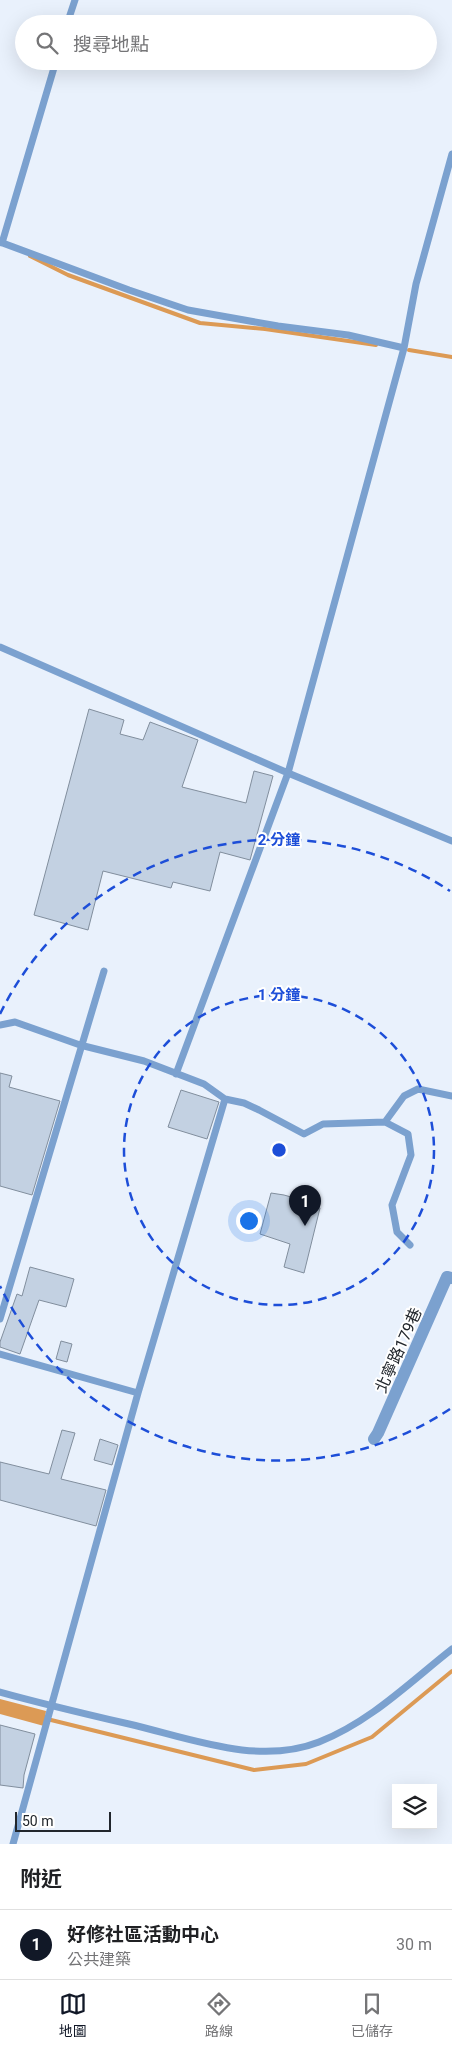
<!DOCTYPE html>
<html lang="zh-TW">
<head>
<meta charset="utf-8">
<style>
	body { margin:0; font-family:Roboto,"Noto Sans TC",sans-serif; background:#f6f6f6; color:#202124 }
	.controls { position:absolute; right:15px; bottom:15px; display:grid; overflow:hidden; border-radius:0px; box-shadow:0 5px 20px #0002 }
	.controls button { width:45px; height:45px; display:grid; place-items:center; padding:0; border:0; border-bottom:1px solid #e0e0e0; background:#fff; color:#202124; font:25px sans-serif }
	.scale { position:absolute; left:15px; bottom:12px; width:96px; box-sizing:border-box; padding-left:5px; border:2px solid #21262c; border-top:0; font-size:14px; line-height:18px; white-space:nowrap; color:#21262c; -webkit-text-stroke:4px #fff; paint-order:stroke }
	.you { position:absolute; left:248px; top:1220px; width:18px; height:18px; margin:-12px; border:4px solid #fff; border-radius:50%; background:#1a73e8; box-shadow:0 0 0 8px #1a73e833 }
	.badge { display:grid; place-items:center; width:32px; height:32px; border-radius:50%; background:#111827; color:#fff; font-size:16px; font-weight:700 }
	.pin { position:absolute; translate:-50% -41px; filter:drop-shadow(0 1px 2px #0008) }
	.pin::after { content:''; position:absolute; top:26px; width:18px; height:15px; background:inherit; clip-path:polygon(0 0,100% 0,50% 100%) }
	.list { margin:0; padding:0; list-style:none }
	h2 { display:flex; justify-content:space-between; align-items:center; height:65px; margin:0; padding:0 20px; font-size:21px }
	h2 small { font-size:16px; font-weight:400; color:#757577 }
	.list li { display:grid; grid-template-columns:32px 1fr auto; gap:15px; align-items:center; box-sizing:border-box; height:70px; padding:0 20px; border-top:1px solid #e0e0e0 }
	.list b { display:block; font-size:19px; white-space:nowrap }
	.list p { margin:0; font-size:16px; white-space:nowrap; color:#757577 }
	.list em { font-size:16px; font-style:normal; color:#757577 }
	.icon { flex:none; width:28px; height:28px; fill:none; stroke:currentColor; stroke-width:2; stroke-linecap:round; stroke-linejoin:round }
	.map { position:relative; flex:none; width:452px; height:1844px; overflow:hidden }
	.search { position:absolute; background:#fff; box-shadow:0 5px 20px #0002; left:15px; right:15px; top:15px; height:55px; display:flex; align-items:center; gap:12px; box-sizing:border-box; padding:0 18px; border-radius:28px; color:#757577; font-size:19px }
	.sheet { height:135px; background:#fff }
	nav { display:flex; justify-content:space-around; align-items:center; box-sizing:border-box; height:70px; border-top:1px solid #e0e0e0; background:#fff; font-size:14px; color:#757577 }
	nav a { display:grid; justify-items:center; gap:2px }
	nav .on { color:#111827 }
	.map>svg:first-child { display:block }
	.water { fill:#dc9a55 }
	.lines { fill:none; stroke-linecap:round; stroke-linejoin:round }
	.stream { stroke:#dc9a55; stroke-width:4 }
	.building { fill:#c3d1e2; stroke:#818e9d }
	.service { stroke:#7ba1cf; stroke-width:7 }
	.minor { stroke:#7ba1cf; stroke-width:12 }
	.ring { fill:none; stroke:#1d4ed8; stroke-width:2.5; stroke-dasharray:9 6 }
	.labels { text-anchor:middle; stroke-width:4; stroke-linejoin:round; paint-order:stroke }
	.street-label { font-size:16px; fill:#21262c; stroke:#fff }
	.centre { fill:#1d4ed8; stroke:#fff; stroke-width:2.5 }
	.ring-label { font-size:15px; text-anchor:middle; font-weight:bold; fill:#1d4ed8; stroke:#fff; stroke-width:4; stroke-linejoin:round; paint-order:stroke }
</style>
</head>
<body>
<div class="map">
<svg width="452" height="1844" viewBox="0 0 452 1844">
	<rect width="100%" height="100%" fill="#e9f1fc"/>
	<path class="water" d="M0 1699 46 1711 44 1726 0 1714Z"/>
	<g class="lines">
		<path class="stream" d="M30 256 68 275 200 323 265 329 376 345
			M409 350 452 357
			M47 1719 254 1770 306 1764 372 1737 452 1671"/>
	</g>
	<path class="building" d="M89 709 124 720 120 734 143 740 150 722 198 740 182 787 246 803 254 771 273 776 250 860 220 852 210 891 173 882 171 888 103 871 88 930 34 915Z
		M0 1073 12 1076 9 1087 60 1101 32 1195 0 1186Z
		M181 1090 219 1102 207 1139 168 1127Z
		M271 1193 284 1195 298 1199 297 1202 320 1208 304 1273 284 1267 290 1244 260 1234Z
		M30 1267 74 1279 66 1307 39 1300 20 1354 0 1347V1342L17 1294 22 1296Z
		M61 1341 72 1344 67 1362 56 1359Z
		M62 1430 75 1433 61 1479 106 1490 96 1526 0 1500V1462L49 1474Z
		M100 1439 118 1445 112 1465 94 1460Z
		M0 1725 35 1734 24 1775 23 1788 0 1785Z"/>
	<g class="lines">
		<path class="service" d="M67 24 75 0
			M0 242 129 290 188 310 278 326 348 335 404 348
			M2 243 56 61
			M0 647 288 773 452 841
			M0 1025 15 1022 80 1045 144 1061 204 1084 225 1099 244 1103 259 1110 304 1134 323 1124 385 1122 408 1134 411 1155 392 1205 397 1232 410 1245
			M176 1074 288 773 404 348 416 284 452 154
			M385 1122 404 1096 418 1089 452 1096
			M0 1319 104 971
			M0 1354 138 1393
			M0 1692C43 1704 86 1714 129 1724 189 1738 258 1766 319 1742 370 1722 410 1682 452 1649
			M13 1844 138 1393 225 1099"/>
		<path class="minor" d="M374 1439 378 1433 447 1277 452 1278"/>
	</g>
	<g class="ring">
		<circle cx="279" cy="1150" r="155"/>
		<path d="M450 1409A310 310 0 0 1 0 1286M0 1014A310 310 0 0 1 450 891"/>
	</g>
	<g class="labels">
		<g class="street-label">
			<text transform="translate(398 1350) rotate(-66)" y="6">北寧路179巷</text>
		</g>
	</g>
	<circle cx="279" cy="1150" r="8" class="centre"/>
	<g class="ring-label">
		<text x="279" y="845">2 分鐘</text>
		<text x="279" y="1000">1 分鐘</text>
	</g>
</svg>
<div class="controls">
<button><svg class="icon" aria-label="layers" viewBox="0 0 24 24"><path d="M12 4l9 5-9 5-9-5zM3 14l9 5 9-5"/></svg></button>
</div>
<div class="scale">50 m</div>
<div class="you"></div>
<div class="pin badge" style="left:305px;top:1226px">1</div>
<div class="search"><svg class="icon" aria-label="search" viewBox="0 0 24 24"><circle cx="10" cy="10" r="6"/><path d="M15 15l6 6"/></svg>搜尋地點</div>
</div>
<section class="sheet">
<h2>附近<small></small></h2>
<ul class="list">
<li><span class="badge">1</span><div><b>好修社區活動中心</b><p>公共建築</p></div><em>30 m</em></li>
</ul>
</section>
<nav>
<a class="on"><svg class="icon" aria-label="map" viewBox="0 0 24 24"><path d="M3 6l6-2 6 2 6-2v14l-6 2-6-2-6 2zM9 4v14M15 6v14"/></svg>地圖</a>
<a><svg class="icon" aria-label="directions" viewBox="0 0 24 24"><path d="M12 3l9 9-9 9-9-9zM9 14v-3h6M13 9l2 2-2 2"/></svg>路線</a>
<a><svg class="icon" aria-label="saved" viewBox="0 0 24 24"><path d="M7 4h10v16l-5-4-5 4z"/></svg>已儲存</a>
</nav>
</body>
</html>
